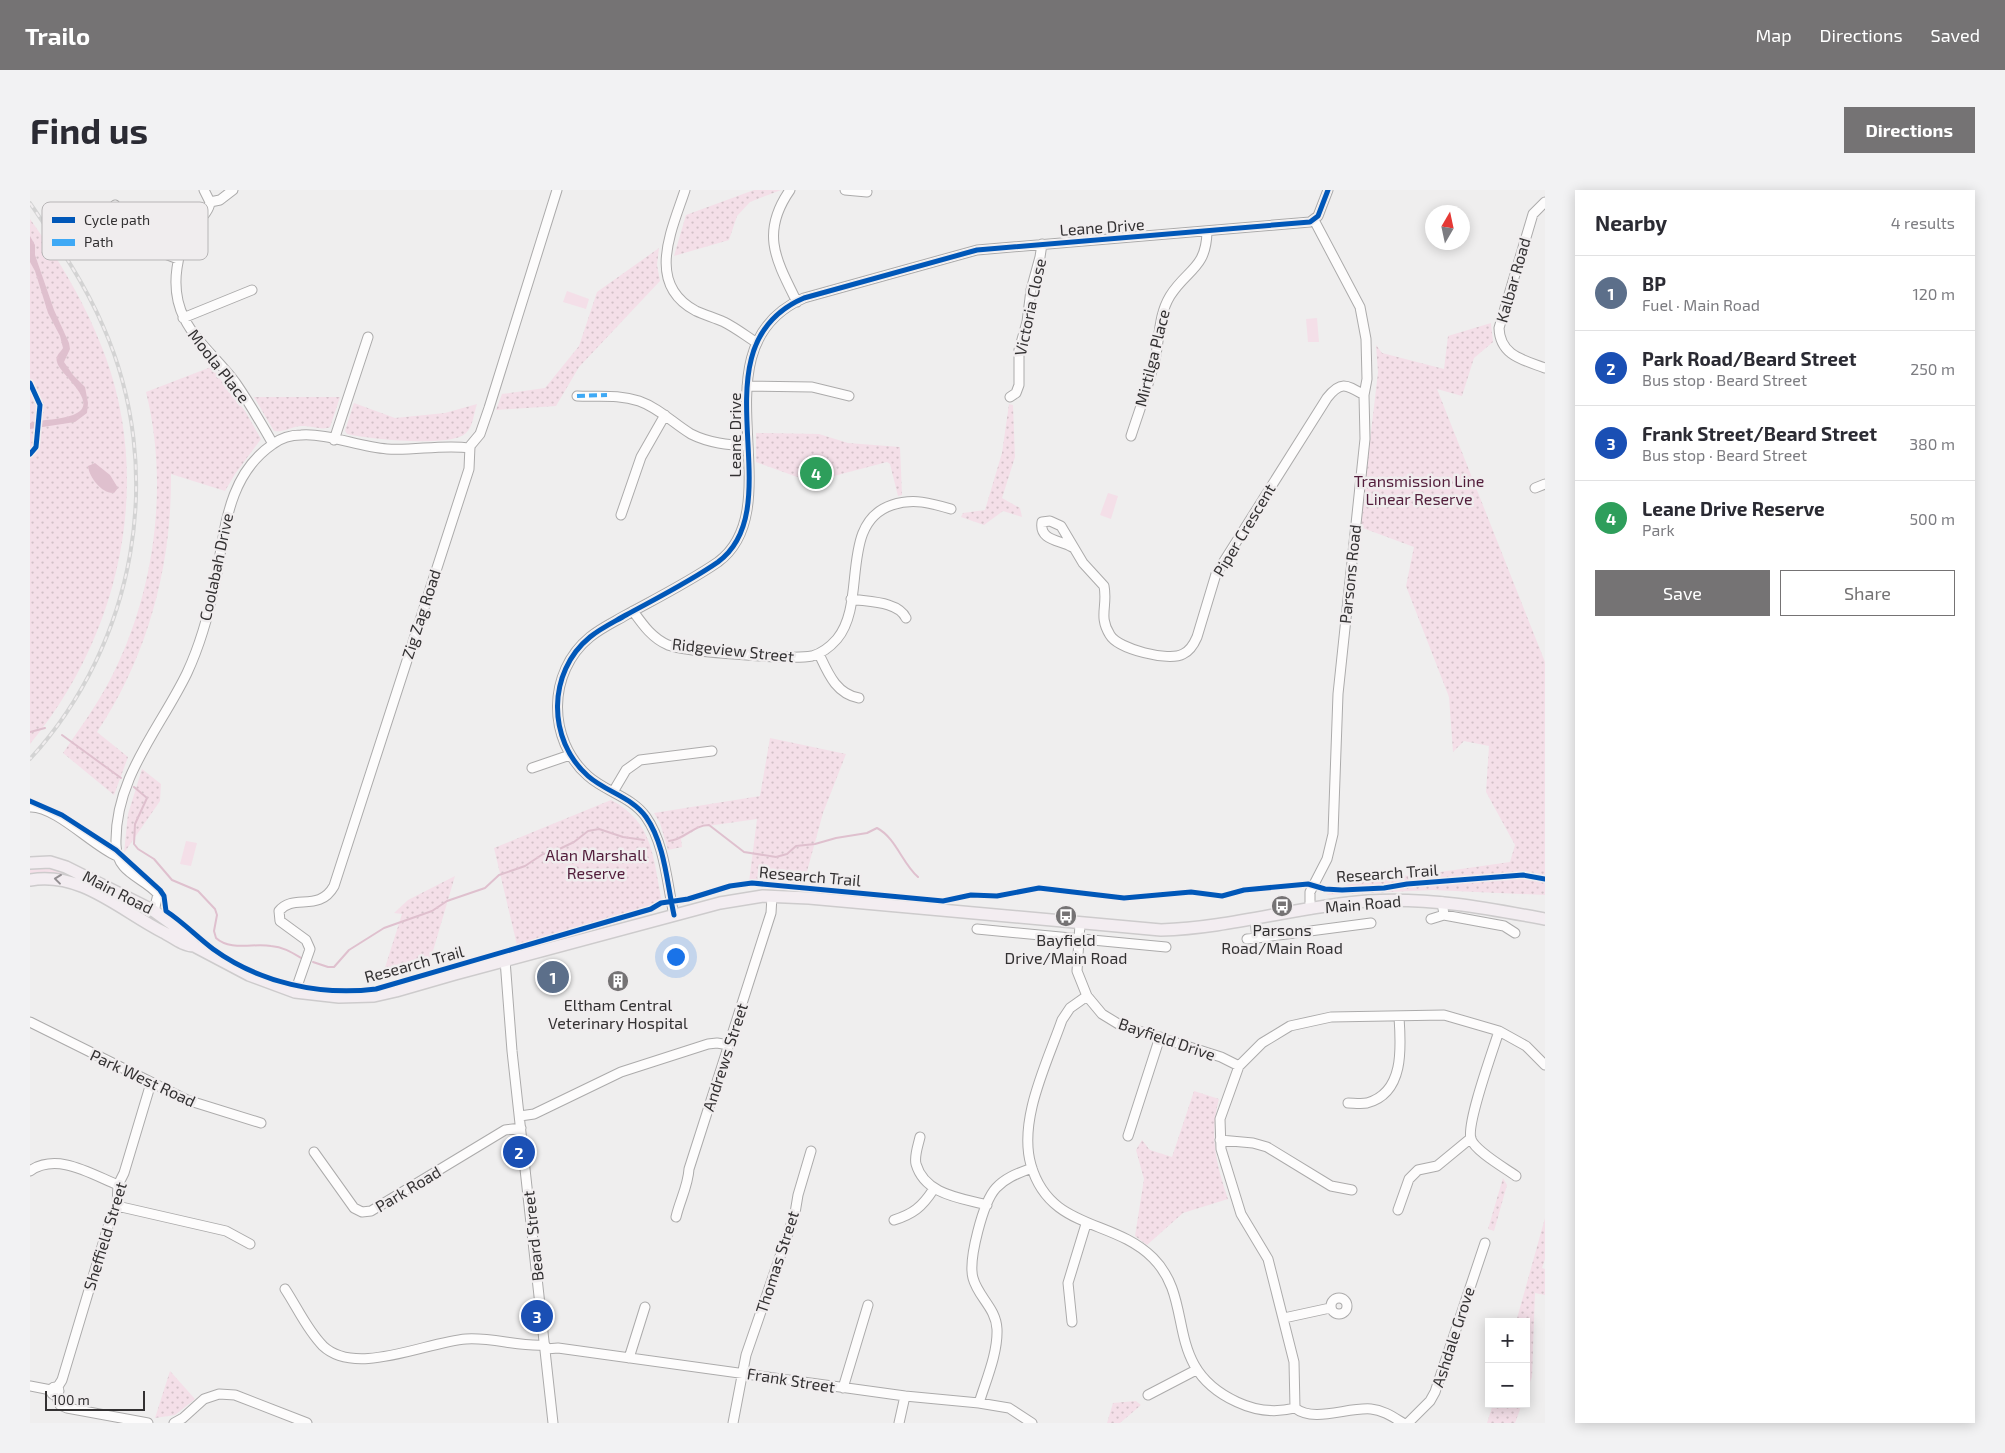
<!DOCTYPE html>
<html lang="en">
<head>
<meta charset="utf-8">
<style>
	body { margin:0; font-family:"Exo 2",sans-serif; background:#f2f2f3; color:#2b2b33 }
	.controls { position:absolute; right:15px; bottom:15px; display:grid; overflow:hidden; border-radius:0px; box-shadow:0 2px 12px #0003 }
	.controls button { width:45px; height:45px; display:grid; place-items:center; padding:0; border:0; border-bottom:1px solid #e1e1e2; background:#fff; color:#2b2b33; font:25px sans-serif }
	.compass { position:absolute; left:1395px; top:15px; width:45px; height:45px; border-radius:50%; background:#fff; box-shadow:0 2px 12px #0003; rotate:9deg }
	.scale { position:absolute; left:15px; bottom:12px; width:100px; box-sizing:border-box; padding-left:5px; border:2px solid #333132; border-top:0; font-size:14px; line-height:18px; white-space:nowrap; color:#333132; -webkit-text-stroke:4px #f0edee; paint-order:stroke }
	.you { position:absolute; left:645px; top:766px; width:18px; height:18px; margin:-12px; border:4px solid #fff; border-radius:50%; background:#1a73e8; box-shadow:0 0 0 8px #1a73e833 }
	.badge { display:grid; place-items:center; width:32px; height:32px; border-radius:50%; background:#757374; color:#fff; font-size:16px; font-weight:700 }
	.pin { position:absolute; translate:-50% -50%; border:2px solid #fff; box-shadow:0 1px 5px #0006 }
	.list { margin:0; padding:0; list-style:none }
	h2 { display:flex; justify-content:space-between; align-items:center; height:65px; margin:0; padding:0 20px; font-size:21px }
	h2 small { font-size:16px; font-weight:400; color:#7c7c81 }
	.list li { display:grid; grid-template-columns:32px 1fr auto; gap:15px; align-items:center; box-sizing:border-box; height:75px; padding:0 20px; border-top:1px solid #e1e1e2 }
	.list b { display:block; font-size:19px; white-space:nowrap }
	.list p { margin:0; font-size:16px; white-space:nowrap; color:#7c7c81 }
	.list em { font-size:16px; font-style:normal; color:#7c7c81 }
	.actions { display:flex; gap:10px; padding:15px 20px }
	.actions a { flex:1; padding:11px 0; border:1px solid #757374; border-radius:0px; text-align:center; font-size:18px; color:#757374 }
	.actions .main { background:#757374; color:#fff }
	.map { position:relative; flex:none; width:1515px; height:1233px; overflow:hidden; border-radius:0px }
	header { display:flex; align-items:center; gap:30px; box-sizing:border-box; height:70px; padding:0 25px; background:#757374; color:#fff }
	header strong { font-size:24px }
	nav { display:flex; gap:28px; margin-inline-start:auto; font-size:18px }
	.intro { display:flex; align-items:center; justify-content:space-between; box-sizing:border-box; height:120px; padding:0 30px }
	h1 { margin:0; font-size:35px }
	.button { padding:12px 22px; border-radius:0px; background:#757374; color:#fff; font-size:18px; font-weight:700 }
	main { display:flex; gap:30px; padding:0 30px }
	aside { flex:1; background:#fff; border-radius:0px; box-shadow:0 2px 12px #0003 }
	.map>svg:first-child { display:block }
	.green { fill:#f4dfe8 }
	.park { fill:url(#park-dots) }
	.water { fill:#dfc0ce }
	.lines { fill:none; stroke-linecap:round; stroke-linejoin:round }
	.stream { stroke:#dfc0ce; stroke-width:2 }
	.minor-casing { stroke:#acabab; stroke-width:11 }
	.major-casing { stroke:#cdcbcc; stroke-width:14 }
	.minor { stroke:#fdfcfc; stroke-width:9 }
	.major { stroke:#f3edf1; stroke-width:11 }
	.rail-casing { stroke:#d3d3d3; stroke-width:4 }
	.rail { stroke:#f0edee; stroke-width:2; stroke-dasharray:5.5; stroke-linecap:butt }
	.quiet { stroke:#3fa9f5; stroke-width:4; stroke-dasharray:8 4; stroke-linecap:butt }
	.cycleway-casing { stroke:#f0edee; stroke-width:8 }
	.cycleway { stroke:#0057b8; stroke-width:5 }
	.oneway { stroke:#938f92 }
	.labels { text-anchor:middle; stroke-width:5; stroke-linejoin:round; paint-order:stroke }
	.street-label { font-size:16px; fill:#333132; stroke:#f0edee }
	.park-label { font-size:16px; fill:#521d3b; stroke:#f0edee }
	.poi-label { font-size:16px; fill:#333132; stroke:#f0edee }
	.key { fill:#f0edee; stroke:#b7b5b6; stroke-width:1 }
	.key-label { font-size:14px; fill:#333132 }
</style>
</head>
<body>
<header>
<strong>Trailo</strong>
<nav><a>Map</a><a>Directions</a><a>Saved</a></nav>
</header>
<div class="intro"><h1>Find us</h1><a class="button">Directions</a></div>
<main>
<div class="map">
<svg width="1515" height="1233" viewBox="0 0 1515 1233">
	<defs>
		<pattern id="park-dots" width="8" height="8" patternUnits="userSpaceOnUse" patternTransform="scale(1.25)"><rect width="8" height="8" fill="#f4dfe8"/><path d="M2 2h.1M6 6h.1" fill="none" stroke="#d2c0c7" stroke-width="1.8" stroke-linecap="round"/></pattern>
	</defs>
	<rect width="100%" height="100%" fill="#efeeee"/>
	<path class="green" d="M537 101 559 109 556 119 533 112Z
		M1287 128 1289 152H1278L1276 129Z
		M1078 303 1088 306 1081 329 1070 325Z
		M156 651 167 653 161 676 150 674Z
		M0 677H25L110 721 112 725 82 708 0 686Z"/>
	<path class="park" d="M724 0H751L720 12 707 26 699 50 644 66 656 25Z
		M0 29C30 71 58 118 76 168 123 299 88 448 0 554Z
		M629 58 627 75 630 91 549 177 526 216 466 220 472 204 515 198 549 156 567 102Z
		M1461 133 1463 152 1444 168 1432 206 1407 199 1515 472V705L1403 700 1296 705 1341 683 1382 686 1480 672 1485 655 1456 602 1459 556 1434 551 1423 562 1419 507 1376 396 1384 357 1330 337 1348 182 1346 155 1352 163 1414 179 1418 146Z
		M181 177 215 221 231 249 205 284 195 301 141 284C142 375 118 466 67 542L98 567 84 605 33 563C50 538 68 514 82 486 125 402 139 294 116 202Z
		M224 207H310L300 237C292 241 281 235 272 236 263 236 252 243 244 241Z
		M324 213 365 228 415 223 447 214C444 222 443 237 436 243 421 258 339 249 317 244L315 241Z
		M979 214 983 215 985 267 972 308 990 318 992 327 973 321 954 335 931 327 933 323 955 320 972 263Z
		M726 243 789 244 818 253 870 257 872 305 868 306 860 274 857 272 781 292 726 272Z
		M740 548 816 564 793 623 773 696 719 692 727 629 670 637 651 649 652 657 638 660 630 633 624 623 730 606Z
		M112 579 131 594 130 611 94 663 98 624Z
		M581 610C624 632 623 669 632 712L487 755 464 658Z
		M425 686 398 778 352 787 372 724 364 723 378 710Z
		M1164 901 1189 909C1179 945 1186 974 1198 1009L1153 1023 1117 1055 1105 1046 1114 989 1106 960 1112 950 1120 960 1142 967Z
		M1473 988 1477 995 1464 1041 1458 1039Z
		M1515 1028V1069L1512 1078 1515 1079V1105L1505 1103 1502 1187 1496 1202V1132H1486Z
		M140 1181 165 1209 145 1225 125 1228Z
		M1106 1211 1111 1215 1090 1233H1077L1083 1213Z
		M1463 1214H1492L1485 1233H1457Z"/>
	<path class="water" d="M0 46 5 55V65L24 120 39 153 40 159 34 172 43 185 55 197 58 213 57 223 45 232 0 239V233C13 229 30 230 43 225 73 214 29 184 27 172 25 166 30 163 33 158L30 146 18 123 5 81 0 72Z
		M65 273 80 285 88 298 84 303C72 304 59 287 58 276Z"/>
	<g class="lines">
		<path class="stream" d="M0 542 15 538
			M32 545 91 588
			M104 597 117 608 105 634 104 654 108 659 124 669 142 690 168 701 185 719 187 725 184 741 186 748C200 761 224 753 241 756 253 757 261 762 271 768
			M639 651C654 650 663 635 679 635L714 662 746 667 757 664 766 656 785 654 806 648 837 643 847 638C866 648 872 673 888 687
			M283 772 298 777H304L319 760 354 738 402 721 417 711 455 698 469 685 495 676 513 664 521 663 544 652 558 641 569 639 593 647 614 650"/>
		<g class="minor-casing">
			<path id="minor" d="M174 0 180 12
				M655 0C642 40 615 94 666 121 675 125 685 128 694 132 706 138 716 146 727 153
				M760 0C730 43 746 70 767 112
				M815 0 837 2
				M180 12C179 23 168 30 161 39 153 51 149 64 147 78 139 133 176 154 205 192 219 212 231 233 243 254
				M180 12 190 10 203 0
				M1515 12 1503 24 1469 138C1470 166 1494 170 1515 178
				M85 15C102 41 118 59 148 69
				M153 128 222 100
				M717 196 782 197 819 206
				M547 206C569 207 588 204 609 211 629 218 643 233 661 244 679 253 698 255 718 256
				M980 207 986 203 989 195V160L997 132 1001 100 1010 67 1012 54
				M1101 246C1109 221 1119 195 1125 169 1130 148 1128 126 1140 106 1157 79 1176 79 1177 42
				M304 250 338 147
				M1505 298 1515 294
				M591 325 611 267 635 225
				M1042 357C1031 350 1009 351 1012 332L1020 331 1031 336 1053 373 1074 396C1078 416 1068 426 1080 445 1088 459 1139 472 1153 464 1160 461 1164 454 1167 447L1186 384 1297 208C1311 190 1317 195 1334 205
				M821 409C838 412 868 411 876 428
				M603 421C613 435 622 448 638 455 657 462 763 470 782 466 793 463 800 457 807 449 838 412 808 333 862 315 883 308 901 313 921 319
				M789 464C798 483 806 504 829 508
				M502 578 540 565
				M583 602 596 580 610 570 682 561
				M0 617C26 616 64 657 87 666
				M1412 712 1414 725 1474 736 1485 743
				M1280 719V702L1297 669 1303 644 1308 504 1335 249 1334 205 1337 189 1336 149 1330 117 1284 30
				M124 721 128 704C112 686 87 684 86 655 84 588 130 539 157 483 170 455 179 423 185 393 195 343 196 286 243 254 251 248 261 245 271 245 297 243 329 257 357 259 384 261 412 254 440 258
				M644 725C637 694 635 654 616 627 602 607 576 602 558 586 517 550 517 482 560 447 571 438 584 432 596 425 627 408 659 392 688 372 765 315 660 157 774 108L947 60 1280 32 1288 26 1298 0
				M1225 729 1227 748 1341 733
				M1401 729 1414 725
				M1050 734 1047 781 1057 806 1072 824 1090 835 1191 867 1209 876
				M947 739 1136 757
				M1217 749 1227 748
				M475 770 482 861 523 1233
				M265 802 280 759 276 750 250 731 249 721C263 703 289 723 304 696L439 279 440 256 450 244 459 218 527 0
				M1057 806 1040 818 1032 830C1017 873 988 930 1001 975 1020 1041 1083 1028 1123 1068 1167 1112 1131 1177 1207 1212 1226 1221 1245 1223 1265 1218
				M0 832 157 910 231 933
				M1469 841C1463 860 1436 934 1441 949 1445 961 1475 978 1486 986
				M1318 913C1323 913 1331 914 1337 913 1375 903 1371 856 1369 827
				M490 926 504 924 591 882 678 854 687 853 699 855
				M1098 946 1130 847
				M890 947C888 956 884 966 886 974 895 1005 931 1008 957 1015
				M1190 950 1223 953 1237 957 1301 996 1322 1000
				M284 962 324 1018 332 1022 341 1021 475 940 491 938
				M0 981C27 962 61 984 88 995
				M87 1016 196 1041 220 1054
				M1368 1020 1379 989 1388 980 1407 976 1441 948
				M646 1027C650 1010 658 996 659 979L741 723 742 706
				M864 1030C883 1024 892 1017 903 1000
				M255 1099C267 1117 277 1140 293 1156 326 1187 396 1152 436 1149 462 1147 489 1157 515 1155
				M1301 1116a8 8 0 1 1 16 0a8 8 0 1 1-16 0Z
				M1254 1128 1300 1118
				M1042 1132 1038 1093 1056 1034
				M516 1159 528 1158 875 1206 949 1213 979 1218 1002 1233
				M599 1168 615 1117
				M0 1196 21 1200
				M21 1201a4 4 0 1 1 8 0a4 4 0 1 1-8 0Z
				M27 1198 32 1190 80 1030 87 1016 88 995 94 983 121 893
				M813 1198 838 1115
				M26 1205 30 1215 37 1218 118 1233
				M1118 1205 1166 1180
				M949 1213C956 1190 968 1163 967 1139 966 1118 948 1107 943 1088 938 1070 953 1012 966 998 976 987 989 983 1002 978
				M1265 1218 1264 1172 1238 1069 1211 1024 1191 959 1190 929 1209 876 1232 853 1260 836 1301 827 1414 825 1469 841 1496 856 1515 875
				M1265 1218C1284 1233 1317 1217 1341 1219 1353 1220 1363 1227 1373 1233
				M144 1233 153 1228 174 1209 189 1204 205 1205 277 1233
				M703 1233 716 1165 765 1023 768 1005 781 961
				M869 1233 875 1206
				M1378 1233 1400 1211 1405 1202 1455 1053"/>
		</g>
		<g class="major-casing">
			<path id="major" d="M0 673 20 672 36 677 124 721 153 742 164 756 219 785 265 802 309 807 344 806 366 801 425 784 690 713 733 706 779 708 1131 740C1201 738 1268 716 1338 711 1398 707 1456 718 1515 729
				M0 690C51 681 90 720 133 742 143 747 153 756 164 756"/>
		</g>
		<use href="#minor" class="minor"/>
		<use href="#major" class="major"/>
		<g class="rail-casing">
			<path id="rail" d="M0 13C27 53 54 92 73 136 137 281 106 453 0 569"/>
		</g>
		<use href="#rail" class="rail"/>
		<path class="quiet" d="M547 206 577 205"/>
		<g class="cycleway-casing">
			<path id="cycleway" d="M0 193 10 215 6 257 0 264
				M0 611 32 625 86 660 130 700 134 706 136 721C153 732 167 747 183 759 230 793 290 806 346 799L621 719 631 713 658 709 700 696 722 693 913 711 941 705 967 706 1009 698 1094 708 1161 702 1192 706 1214 700 1278 694 1295 699 1312 700 1354 698 1377 694 1493 685 1515 689
				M644 725C637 694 635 654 616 627 602 607 576 602 558 586 517 550 517 482 560 447 571 438 584 432 596 425 627 408 659 392 688 372 765 315 660 157 774 108L947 60 1280 32 1288 26 1298 0"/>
		</g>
		<use href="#cycleway" class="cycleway"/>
	</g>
	<defs><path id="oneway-chevron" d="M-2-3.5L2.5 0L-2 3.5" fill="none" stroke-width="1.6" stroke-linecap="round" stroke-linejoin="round" transform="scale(1.25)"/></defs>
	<use class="oneway" href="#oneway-chevron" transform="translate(28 689) rotate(-173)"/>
	<defs>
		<g id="bus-disc" transform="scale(1.125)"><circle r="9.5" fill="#757374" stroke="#f0edee"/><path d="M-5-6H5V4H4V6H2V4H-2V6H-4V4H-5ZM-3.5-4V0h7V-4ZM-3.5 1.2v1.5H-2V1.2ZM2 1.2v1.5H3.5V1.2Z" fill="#fff"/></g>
		<g id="building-disc" transform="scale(1.125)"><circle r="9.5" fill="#757374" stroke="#f0edee"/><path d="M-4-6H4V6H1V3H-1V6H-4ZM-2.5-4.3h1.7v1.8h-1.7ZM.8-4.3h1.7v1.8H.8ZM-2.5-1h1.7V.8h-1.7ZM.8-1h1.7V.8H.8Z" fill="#fff"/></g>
	</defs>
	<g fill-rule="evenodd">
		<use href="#bus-disc" x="1252" y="716"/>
		<use href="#bus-disc" x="1036" y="726"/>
		<use href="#building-disc" x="588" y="791"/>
	</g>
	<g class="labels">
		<g class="street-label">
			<text transform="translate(1072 37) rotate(-4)" y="6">Leane Drive</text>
			<text transform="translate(1483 90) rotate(-74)" y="6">Kalbar Road</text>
			<text transform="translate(1000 117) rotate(-78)" y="6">Victoria Close</text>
			<text transform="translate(1122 168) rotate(-76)" y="6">Mirtilga Place</text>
			<text transform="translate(189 176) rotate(52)" y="6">Moola Place</text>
			<text transform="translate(705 245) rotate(-90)" y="6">Leane Drive</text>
			<text transform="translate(1214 340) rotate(-59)" y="6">Piper Crescent</text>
			<text transform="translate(186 377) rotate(-78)" y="6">Coolabah Drive</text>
			<text transform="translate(1320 384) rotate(-84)" y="6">Parsons Road</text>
			<text transform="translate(391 424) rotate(-72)" y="6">Zig Zag Road</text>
			<text transform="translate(703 460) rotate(6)" y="6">Ridgeview Street</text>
			<text transform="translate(1357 683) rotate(-4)" y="6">Research Trail</text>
			<text transform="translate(780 686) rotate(5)" y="6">Research Trail</text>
			<text transform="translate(88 702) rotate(27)" y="6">Main Road</text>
			<text transform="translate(1333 714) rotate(-5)" y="6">Main Road</text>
			<text transform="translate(384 774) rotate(-15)" y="6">Research Trail</text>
			<text transform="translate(1137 849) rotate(19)" y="6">Bayfield Drive</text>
			<text transform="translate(695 867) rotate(-72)" y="6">Andrews Street</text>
			<text transform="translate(113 888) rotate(25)" y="6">Park West Road</text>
			<text transform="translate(378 999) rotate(-31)" y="6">Park Road</text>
			<text transform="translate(75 1046) rotate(-73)" y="6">Sheffield Street</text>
			<text transform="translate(503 1046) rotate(-96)" y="6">Beard Street</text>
			<text transform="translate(747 1072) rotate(-72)" y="6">Thomas Street</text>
			<text transform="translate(1423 1147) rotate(-72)" y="6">Ashdale Grove</text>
			<text transform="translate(761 1190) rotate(9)" y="6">Frank Street</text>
		</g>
		<g class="park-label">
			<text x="1389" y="297">Transmission Line<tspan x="1389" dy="18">Linear Reserve</tspan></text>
			<text x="566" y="671">Alan Marshall<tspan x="566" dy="18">Reserve</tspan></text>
		</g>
		<g class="poi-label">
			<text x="1252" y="746">Parsons<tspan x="1252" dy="18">Road/Main Road</tspan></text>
			<text x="1036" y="756">Bayfield<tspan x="1036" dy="18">Drive/Main Road</tspan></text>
			<text x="588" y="821">Eltham Central<tspan x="588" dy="18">Veterinary Hospital</tspan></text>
		</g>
	</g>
	<rect x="12" y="12" width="166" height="58" rx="8" class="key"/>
	<rect x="22" y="27" width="23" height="6" fill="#0057b8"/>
	<rect x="22" y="49" width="23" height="7" fill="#3fa9f5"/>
	<g class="key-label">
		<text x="54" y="35">Cycle path</text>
		<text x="54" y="57">Path</text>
	</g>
</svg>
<div class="controls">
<button>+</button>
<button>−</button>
</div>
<svg class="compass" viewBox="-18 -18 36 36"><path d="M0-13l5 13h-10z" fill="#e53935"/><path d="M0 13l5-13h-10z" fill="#7c7c81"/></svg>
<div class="scale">100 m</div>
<div class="you"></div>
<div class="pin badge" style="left:523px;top:787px;background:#5c6f8a">1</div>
<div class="pin badge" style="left:489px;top:962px;background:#1a4fb4">2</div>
<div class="pin badge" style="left:507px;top:1126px;background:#1a4fb4">3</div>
<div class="pin badge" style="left:786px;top:283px;background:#2e9e5b">4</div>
</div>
<aside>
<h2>Nearby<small>4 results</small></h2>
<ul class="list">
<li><span class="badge" style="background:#5c6f8a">1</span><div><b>BP</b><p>Fuel · Main Road</p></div><em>120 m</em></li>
<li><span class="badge" style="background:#1a4fb4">2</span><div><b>Park Road/Beard Street</b><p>Bus stop · Beard Street</p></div><em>250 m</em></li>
<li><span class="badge" style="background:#1a4fb4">3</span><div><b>Frank Street/Beard Street</b><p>Bus stop · Beard Street</p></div><em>380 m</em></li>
<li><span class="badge" style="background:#2e9e5b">4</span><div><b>Leane Drive Reserve</b><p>Park</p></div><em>500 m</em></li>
</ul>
<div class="actions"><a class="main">Save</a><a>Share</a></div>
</aside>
</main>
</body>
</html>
